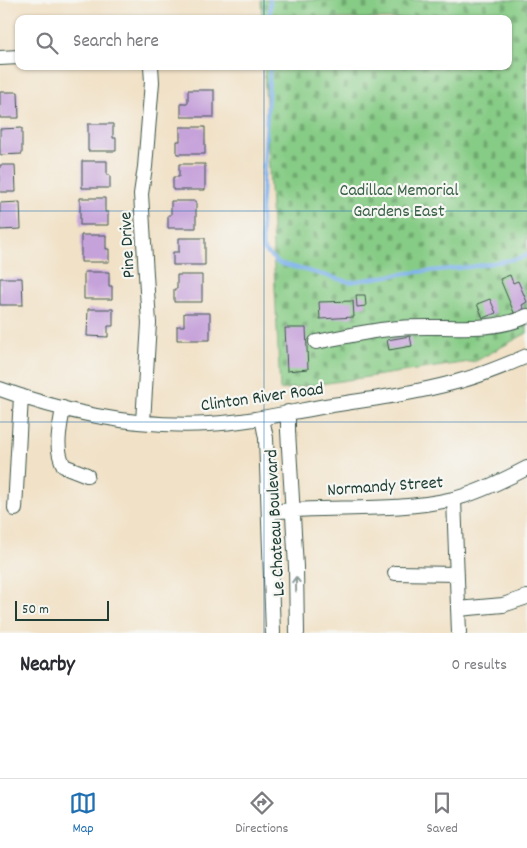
<!DOCTYPE html>
<html lang="en">
<head>
<meta charset="utf-8">
<style>
	body { margin:0; font-family:Dekko,sans-serif; background:#f2f2f3; color:#2b2b33 }
	.scale { position:absolute; left:15px; bottom:12px; width:94px; box-sizing:border-box; padding-left:5px; border:2px solid #1f3d34; border-top:0; font-size:14px; line-height:18px; white-space:nowrap; color:#1f3d34; -webkit-text-stroke:4px #f6f6f2; paint-order:stroke }
	.list { margin:0; padding:0; list-style:none }
	h2 { display:flex; justify-content:space-between; align-items:center; height:65px; margin:0; padding:0 20px; font-size:21px }
	h2 small { font-size:16px; font-weight:400; color:#7c7c81 }
	.icon { flex:none; width:28px; height:28px; fill:none; stroke:currentColor; stroke-width:2; stroke-linecap:round; stroke-linejoin:round }
	.map { position:relative; flex:none; width:527px; height:633px; overflow:hidden }
	.search { position:absolute; background:#fff; box-shadow:0 1px 4px #0004; left:15px; right:15px; top:15px; height:55px; display:flex; align-items:center; gap:12px; box-sizing:border-box; padding:0 18px; border-radius:10px; color:#7c7c81; font-size:19px }
	.sheet { height:145px; background:#fff }
	nav { display:flex; justify-content:space-around; align-items:center; box-sizing:border-box; height:70px; border-top:1px solid #e1e1e2; background:#fff; font-size:14px; color:#7c7c81 }
	nav a { display:grid; justify-items:center; gap:2px }
	nav .on { color:#1f6fb2 }
	.map>svg:first-child { display:block }
	.cemetery { fill:url(#cemetery-stones); stroke:#53845d }
	.lines { fill:none; stroke-linecap:round; stroke-linejoin:round }
	.stream { stroke:#81b3ed; stroke-width:4 }
	.building { fill:#c6a2da }
	.minor-casing { stroke:#3e564a; stroke-width:16 }
	.minor { stroke:#fff; stroke-width:14 }
	.oneway { stroke:#8f9e9a }
	.grid { fill:none; stroke:#1f6fb2; stroke-width:1; stroke-opacity:0.55 }
	.labels { text-anchor:middle; stroke-width:4.5; stroke-linejoin:round; paint-order:stroke }
	.park-label { font-size:18px; fill:#396148; stroke:#f6f6f2 }
	.street-label { font-size:18px; fill:#1f3d34; stroke:#f6f6f2 }
</style>
</head>
<body>
<div class="map">
<svg width="527" height="633" viewBox="0 0 527 633">
	<defs>
		<pattern id="cemetery-stones" width="16" height="16" patternUnits="userSpaceOnUse" patternTransform="scale(1.25)"><rect width="16" height="16" fill="#87cc86"/><path d="M2 7V4a2 2 0 0 1 4 0v3zM10 15v-3a2 2 0 0 1 4 0v3z" fill="#6ea76e"/></pattern>
	</defs>
	<rect width="100%" height="100%" fill="#f6f6f2"/>
	<filter id="ink" filterUnits="userSpaceOnUse"><feTurbulence type="fractalNoise" baseFrequency=".02" numOctaves="2"/><feDisplacementMap in="SourceGraphic" scale="10" xChannelSelector="R" yChannelSelector="G"/><feConvolveMatrix kernelMatrix="1 2 1 2 8 2 1 2 1" color-interpolation-filters="sRGB"/></filter>
	<filter id="wash" filterUnits="userSpaceOnUse"><feTurbulence type="fractalNoise" baseFrequency=".0096" numOctaves="4" result="noise"/><feDisplacementMap in="SourceGraphic" scale="20" xChannelSelector="R" yChannelSelector="G"/><feGaussianBlur stdDeviation="1.12" result="paint"/><feColorMatrix in="noise" values="0 0 0 0 0 0 0 0 0 0 0 0 0 0 0 0 0 1.4 0 .05"/><feComposite in="paint" operator="in"/></filter>
	<g filter="url(#wash)">
		<rect width="100%" height="100%" fill="#f1e1c6"/>
		<path class="cemetery" d="M261 0H527V333L476 361 280 390 264 66H508V19H262Z"/>
		<g class="lines">
			<path class="stream" d="M270 0V19
				M270 66 261 214 263 249 278 263 350 282 408 273 470 267 521 258 527 255"/>
		</g>
		<g id="blocks">
			<path class="building" d="M188 90H214V117H181V103H188Z
				M0 92H18L19 118H0Z
				M88 124H113V138H116V151H88Z
				M180 127H205V154H177V141H180Z
				M22 128V154L0 155V129Z
				M82 161H107V175H110V188H82Z
				M179 164H205V190H173V177H179Z
				M0 165H15L16 192H0Z
				M80 198H105V212H108V225H80Z
				M171 201H196V228H168V215H171Z
				M20 202 21 229 0 230V203Z
				M81 235H106V249H109V262H81Z
				M179 238H205V265H173V252H179Z
				M84 272H109V286H112V299H84Z
				M177 275H202V302H174V289H177Z
				M510 275 513 283 518 281 527 302 522 305 525 311 515 315 500 279Z
				M0 278H22L23 305H0Z
				M356 295H365L366 306 357 307Z
				M490 299 496 313 483 318 477 304Z
				M353 301 354 317 320 319 319 302Z
				M88 309H113V326H108V337L87 336Z
				M184 313H210V340H177V326H184Z
				M285 328H306L308 369 287 371Z
				M410 336 412 346 389 350 387 340Z"/>
		</g>
	</g>
	<g filter="url(#ink)">
		<use href="#blocks" fill-opacity="0" stroke="#3e564a" stroke-width="1"/>
		<g class="lines">
			<g class="minor-casing">
				<path id="minor" d="M0 58 19 57
					M316 342C343 337 371 330 399 328 439 324 491 334 527 316
					M0 389C66 413 138 428 209 424 251 422 291 412 332 405 374 399 415 393 456 382 480 376 504 366 527 356
					M63 408C60 428 54 448 64 466L87 475
					M288 412V431L296 567 297 633
					M262 418 266 438 273 633
					M143 422 149 323 141 194 145 167 152 82 151 66
					M454 499 459 633
					M15 509 21 396
					M269 512C330 505 393 513 453 499 475 494 506 479 527 468
					M395 573 457 574
					M458 609 503 605 527 597"/>
			</g>
			<use href="#minor" class="minor"/>
		</g>
		<defs><path id="oneway-shaft" d="M-6 0H5M1.5-3L5.5 0L1.5 3" fill="none" stroke-width="1.6" stroke-linecap="round" stroke-linejoin="round" transform="scale(1.25)"/></defs>
		<use class="oneway" href="#oneway-shaft" transform="translate(296 584) rotate(-91)"/>
	</g>
	<path class="grid" d="M264 0V19M264 66V633M0 211H527M0 422H527"/>
	<g class="labels">
		<g class="park-label">
			<text x="399" y="195">Cadillac Memorial<tspan x="399" dy="21">Gardens East</tspan></text>
		</g>
		<g class="street-label">
			<text transform="translate(126 245) rotate(-93)" y="6">Pine Drive</text>
			<text transform="translate(262 396) rotate(-8)" y="6">Clinton River Road</text>
			<text transform="translate(385 485) rotate(-4)" y="6">Normandy Street</text>
			<text transform="translate(274 523) rotate(-93)" y="6">Le Chateau Boulevard</text>
		</g>
	</g>
</svg>
<div class="scale">50 m</div>
<div class="search"><svg class="icon" aria-label="search" viewBox="0 0 24 24"><circle cx="10" cy="10" r="6"/><path d="M15 15l6 6"/></svg>Search here</div>
</div>
<section class="sheet">
<h2>Nearby<small>0 results</small></h2>
<ul class="list">
</ul>
</section>
<nav>
<a class="on"><svg class="icon" aria-label="map" viewBox="0 0 24 24"><path d="M3 6l6-2 6 2 6-2v14l-6 2-6-2-6 2zM9 4v14M15 6v14"/></svg>Map</a>
<a><svg class="icon" aria-label="directions" viewBox="0 0 24 24"><path d="M12 3l9 9-9 9-9-9zM9 14v-3h6M13 9l2 2-2 2"/></svg>Directions</a>
<a><svg class="icon" aria-label="saved" viewBox="0 0 24 24"><path d="M7 4h10v16l-5-4-5 4z"/></svg>Saved</a>
</nav>
</body>
</html>
